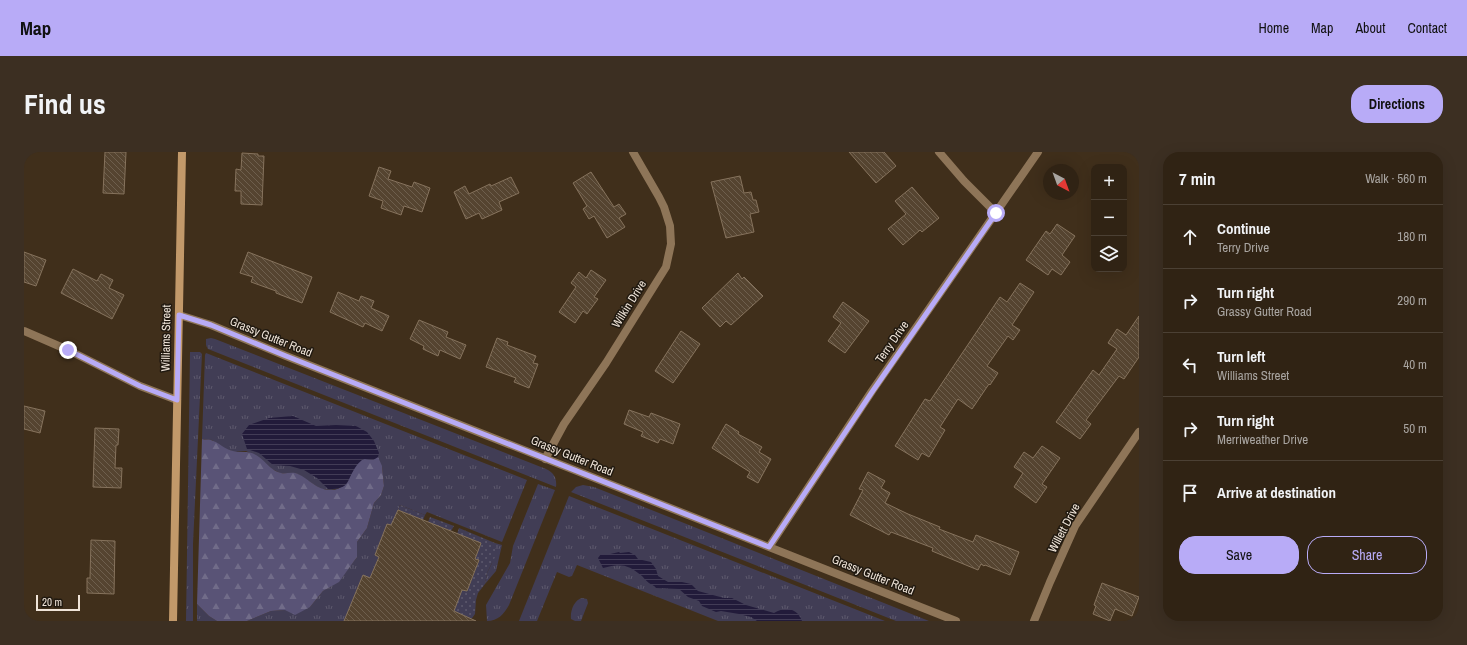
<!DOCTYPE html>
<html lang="en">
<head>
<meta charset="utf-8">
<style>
	body { margin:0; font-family:"Archivo Narrow",sans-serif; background:#3c2f22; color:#f1f3f6 }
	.controls { position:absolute; right:12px; top:12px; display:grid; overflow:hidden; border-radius:8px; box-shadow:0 4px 16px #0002 }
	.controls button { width:36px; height:36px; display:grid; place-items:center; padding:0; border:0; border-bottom:1px solid #4b4034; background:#302314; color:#f1f3f6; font:20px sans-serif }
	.compass { position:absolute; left:1019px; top:12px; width:36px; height:36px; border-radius:50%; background:#302314; box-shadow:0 4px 16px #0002; rotate:139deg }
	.scale { position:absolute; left:12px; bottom:10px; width:44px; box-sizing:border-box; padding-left:4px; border:2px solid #efe4d8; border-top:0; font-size:11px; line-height:14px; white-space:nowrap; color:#efe4d8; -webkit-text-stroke:3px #201910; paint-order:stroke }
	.stop { position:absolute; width:12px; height:12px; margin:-9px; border:3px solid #b8abf7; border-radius:50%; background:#fff }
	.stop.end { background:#b8abf7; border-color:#fff; box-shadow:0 1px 4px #0008 }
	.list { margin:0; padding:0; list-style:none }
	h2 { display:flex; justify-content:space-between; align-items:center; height:52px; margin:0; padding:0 16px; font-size:17px }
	h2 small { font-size:13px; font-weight:400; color:#a8a4a0 }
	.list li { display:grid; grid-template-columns:26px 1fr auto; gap:12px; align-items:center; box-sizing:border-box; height:64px; padding:0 16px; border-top:1px solid #4b4034 }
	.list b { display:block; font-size:15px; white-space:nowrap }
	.list p { margin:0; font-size:13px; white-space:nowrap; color:#a8a4a0 }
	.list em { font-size:13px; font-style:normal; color:#a8a4a0 }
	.actions { display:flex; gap:8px; padding:12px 16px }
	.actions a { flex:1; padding:9px 0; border:1px solid #b8abf7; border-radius:16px; text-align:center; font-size:14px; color:#b8abf7 }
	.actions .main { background:#b8abf7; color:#111 }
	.icon { flex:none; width:22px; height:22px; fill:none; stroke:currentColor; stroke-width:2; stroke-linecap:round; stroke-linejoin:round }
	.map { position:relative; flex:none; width:1115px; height:469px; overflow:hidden; border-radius:16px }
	header { display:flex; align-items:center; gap:24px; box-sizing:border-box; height:56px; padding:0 20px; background:#b8abf7; color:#111 }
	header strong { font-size:19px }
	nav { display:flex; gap:22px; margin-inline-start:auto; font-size:14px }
	.intro { display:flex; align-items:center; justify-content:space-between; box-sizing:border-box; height:96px; padding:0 24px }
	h1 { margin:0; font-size:28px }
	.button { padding:10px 18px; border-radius:16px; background:#b8abf7; color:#111; font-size:14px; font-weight:700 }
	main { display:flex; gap:24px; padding:0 24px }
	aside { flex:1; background:#302314; border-radius:16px; box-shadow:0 4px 16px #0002 }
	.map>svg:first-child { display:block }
	.grass { fill:url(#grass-tufts) }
	.forest { fill:url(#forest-firs) }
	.garden { fill:url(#garden-dots) }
	.water { fill:url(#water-rules) }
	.building { fill:url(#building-back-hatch); stroke:#86735d }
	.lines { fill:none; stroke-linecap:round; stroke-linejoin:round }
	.street { stroke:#8e7558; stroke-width:8 }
	.secondary { stroke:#c2996a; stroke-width:8 }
	.route { stroke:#b8abf7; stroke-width:5 }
	.labels { text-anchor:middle; stroke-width:3; stroke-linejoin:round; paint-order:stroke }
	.street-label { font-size:12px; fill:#efe4d8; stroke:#201910 }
</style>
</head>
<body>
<header>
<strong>Map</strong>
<nav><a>Home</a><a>Map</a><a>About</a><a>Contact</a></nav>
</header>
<div class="intro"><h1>Find us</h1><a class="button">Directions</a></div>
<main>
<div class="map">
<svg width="1115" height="469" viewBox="0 0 1115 469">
	<defs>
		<pattern id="grass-tufts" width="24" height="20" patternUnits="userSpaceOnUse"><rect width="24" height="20" fill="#413d55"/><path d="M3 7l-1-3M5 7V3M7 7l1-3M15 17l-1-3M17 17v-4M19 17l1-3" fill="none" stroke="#5d596d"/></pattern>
		<pattern id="forest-firs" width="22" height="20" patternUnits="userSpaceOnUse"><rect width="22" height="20" fill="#595376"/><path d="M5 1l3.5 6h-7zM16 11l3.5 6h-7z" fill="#716c89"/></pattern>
		<pattern id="garden-dots" width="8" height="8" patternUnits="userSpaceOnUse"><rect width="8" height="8" fill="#413d55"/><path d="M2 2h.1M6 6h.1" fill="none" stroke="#5d596d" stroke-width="1.8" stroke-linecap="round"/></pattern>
		<pattern id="water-rules" width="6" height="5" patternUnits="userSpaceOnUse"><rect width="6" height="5" fill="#221b3a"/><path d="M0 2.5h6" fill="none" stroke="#423c56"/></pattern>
		<pattern id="building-back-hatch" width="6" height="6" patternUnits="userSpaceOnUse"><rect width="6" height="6" fill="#554430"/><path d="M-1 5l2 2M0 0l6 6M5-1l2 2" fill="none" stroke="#6e5f4d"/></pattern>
	</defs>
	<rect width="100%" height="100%" fill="#402f1b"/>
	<path class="grass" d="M187 186 191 187 522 317C530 321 533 326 532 335L184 197 182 193V187Z
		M166 200H176L178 202 169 392V469H162Z
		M182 201 503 328 478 390 403 360 401 363 376 353 346 426 320 469H223L247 459 261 458 286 455 299 439 315 429 333 405V390L343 376 350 351 357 343 360 334 358 314 320 335 307 338 297 337 272 321H256L248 317 234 305 222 299 211 300 199 296 188 288 178 287 181 203Z
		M514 332 531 338 485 453C480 462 474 469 463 469L462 453 486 411 489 394Z
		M559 333 570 335 905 469H872L547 340 552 335Z
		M545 344 861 469H694L553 413 548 424 545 425 533 420 513 469H495Z
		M471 391 478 393 472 419 461 432 463 421 468 411Z
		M558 446 563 447 564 451 557 469H551L547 467C546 459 550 448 558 446Z
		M173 452 185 464 193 469H173Z"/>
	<path class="forest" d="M178 287C181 288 184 287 187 288 194 290 200 297 209 299 218 302 224 297 235 305 242 310 246 317 254 320 260 323 268 319 274 322 285 327 294 339 307 338 329 338 326 309 341 307 343 307 347 308 349 308L354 305 358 314 360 334 357 343 350 351 343 376 333 390V405L315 430 299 439 286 455 271 463 261 458 247 459 223 469H193L185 464 173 452Z"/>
	<path class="garden" d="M376 353 401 363 399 368 374 358Z
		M406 365 430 374 427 379 404 370Z
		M435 376 471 391V405L463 421 461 432 454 441 452 448 451 462 446 469 430 459 438 438 443 439 455 409 451 407 457 392 433 382Z"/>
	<path class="water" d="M269 264 292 274 312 273 332 274 343 280 350 289 355 301 354 305 349 308C346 308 343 307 340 307 337 308 335 311 333 313 321 329 328 337 304 337L293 326 280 318 266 314 249 313 235 301 223 297 218 282 225 273 245 266Z
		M595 400 596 401 605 400 611 403 614 407 627 410 632 417 634 424 644 430H658L667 432 674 439 700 446H708L722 453 750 461C762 454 773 456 778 469H733L727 465 715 462 697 459 692 460 678 454 675 449 664 445 655 437 632 436C630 433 628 433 625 431 622 429 620 426 618 424 604 412 596 411 579 416L574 406 577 402 582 403Z"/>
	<path class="building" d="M81 0H102L100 42 79 41Z
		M825 0H860L872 14 852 31Z
		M218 1 234 2V4H240L238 53 217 52V39H211L212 17 217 18Z
		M355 15 367 19 364 27 388 35 390 30 406 36 398 60 380 54 377 63 357 56 359 49 345 44Z
		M567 20 590 55 595 52 602 62 595 66 601 75 583 86 570 64 565 67 559 57 563 54 549 31Z
		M716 24 720 41 727 40 729 48H732L735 60 726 62 730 80 702 86 687 30Z
		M487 25 495 41 475 50 478 58 458 67 455 61 442 67 430 40 441 34 445 42 466 32 467 34Z
		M888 35 915 66 898 80 896 78 879 93 864 77 882 62 871 49Z
		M1033 72 1051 84 1038 103 1046 110 1037 123 1028 117 1024 123 1002 108 1022 79 1026 82Z
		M0 100 22 108 12 134 0 130Z
		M224 100 288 125 278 151 252 141V139L227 130 229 125 216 121Z
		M49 117 73 129 77 122 89 128 85 136 100 143 88 167 37 141Z
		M567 118 582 128 570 145 574 147 563 162 559 159 551 171 535 160 552 135 547 131 555 120 562 126Z
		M714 121 718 127 720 125 739 144 707 173 702 169 696 175 678 156Z
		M996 131 1010 140 988 173 996 178 989 188 984 184 963 214 974 221 966 233 965 232 948 257 934 247 916 275 921 278 905 305 898 301 894 308 871 294 901 247 906 249 976 145 983 150Z
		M314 140 335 149 337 144 350 149 347 156 365 164 358 179 341 171 339 175 306 160Z
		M819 150 845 169 821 201 804 189 817 171 809 165Z
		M1115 164V205L1100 227 1095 224 1062 268 1067 272 1056 287 1032 270 1069 218 1075 223 1093 197 1084 191 1093 177 1102 183Z
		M395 168 424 180 422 185 442 193 436 207 416 198 414 204 399 197 400 194 386 187Z
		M657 179 676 192 649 231 631 219Z
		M473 186 484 190 483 193 512 204 509 211 514 212 505 236 490 230 492 226 462 215Z
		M0 254 21 259 16 281 0 277Z
		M605 258 625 265 627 261 656 272 649 292 636 287 634 291 617 284 619 280 600 272Z
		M702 272 715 280 714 282 738 295 735 300 747 307 734 331 723 325 726 320 688 296Z
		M71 276 95 277 94 293H92L91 316H98L97 336 69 335Z
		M1018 294 1036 306 1018 332 1023 335 1012 351 990 335 999 321 990 315 1000 300 1009 306Z
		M844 320 861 329 857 336 866 341 861 351 884 362 916 375 915 377 949 390 952 383 995 400 986 423 961 413 960 414 957 412 954 418 908 399 909 396 867 380 865 383 826 363 839 338 835 337Z
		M374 358 457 391 451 407 455 408 443 439 438 438 430 459 452 469H320L339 423 346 426 355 405 351 403 363 372 367 373Z
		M67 388 91 389 90 442 63 441V426H66Z
		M1078 431 1115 445 1108 464 1091 457 1086 469 1069 462 1072 454 1070 453Z"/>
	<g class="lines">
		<path class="street" d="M915 0 940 29 972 61
			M155 163 187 173 262 204 932 469
			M0 179 44 198 116 234 153 248
			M521 307 540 272 582 211 642 115 647 92 646 74 640 55 635 45 609 0
			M745 395 848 239 1014 0
			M1010 469 1026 430 1051 374 1115 280"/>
		<path class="secondary" d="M149 469 158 0"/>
	</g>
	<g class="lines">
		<path class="route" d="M44 198 116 234 153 248 155 163 187 173 262 204 745 395 848 240 972 61"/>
	</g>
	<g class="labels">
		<g class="street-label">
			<text transform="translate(605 152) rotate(-58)" y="4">Wilkin Drive</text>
			<text transform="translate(247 185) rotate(22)" y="4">Grassy Gutter Road</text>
			<text transform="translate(142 186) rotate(-89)" y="4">Williams Street</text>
			<text transform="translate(868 190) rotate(-55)" y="4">Terry Drive</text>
			<text transform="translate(548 304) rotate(22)" y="4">Grassy Gutter Road</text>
			<text transform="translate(1040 376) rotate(-62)" y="4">Willett Drive</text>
			<text transform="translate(849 423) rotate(22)" y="4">Grassy Gutter Road</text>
		</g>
	</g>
</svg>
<div class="controls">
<button>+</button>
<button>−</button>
<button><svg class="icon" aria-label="layers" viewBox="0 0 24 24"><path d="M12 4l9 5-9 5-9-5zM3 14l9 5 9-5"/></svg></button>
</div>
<svg class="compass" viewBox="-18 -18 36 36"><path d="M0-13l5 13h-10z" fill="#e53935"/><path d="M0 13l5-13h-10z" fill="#a8a4a0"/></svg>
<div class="scale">20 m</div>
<div class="stop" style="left:972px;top:61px"></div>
<div class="stop end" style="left:44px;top:198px"></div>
</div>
<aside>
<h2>7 min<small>Walk · 560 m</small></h2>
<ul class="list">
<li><svg class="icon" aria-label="ahead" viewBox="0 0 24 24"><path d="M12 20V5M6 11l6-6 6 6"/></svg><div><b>Continue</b><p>Terry Drive</p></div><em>180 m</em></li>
<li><svg class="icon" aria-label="right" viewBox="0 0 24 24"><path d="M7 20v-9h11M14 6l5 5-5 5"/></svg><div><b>Turn right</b><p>Grassy Gutter Road</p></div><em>290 m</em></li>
<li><svg class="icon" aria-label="left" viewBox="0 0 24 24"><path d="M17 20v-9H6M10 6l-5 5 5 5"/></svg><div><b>Turn left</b><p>Williams Street</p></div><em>40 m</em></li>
<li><svg class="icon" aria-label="right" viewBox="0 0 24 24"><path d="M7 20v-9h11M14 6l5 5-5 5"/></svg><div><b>Turn right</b><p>Merriweather Drive</p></div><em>50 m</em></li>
<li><svg class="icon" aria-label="arrive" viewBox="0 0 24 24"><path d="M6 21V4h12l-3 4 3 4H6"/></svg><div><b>Arrive at destination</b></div></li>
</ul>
<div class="actions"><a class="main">Save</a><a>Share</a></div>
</aside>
</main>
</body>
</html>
